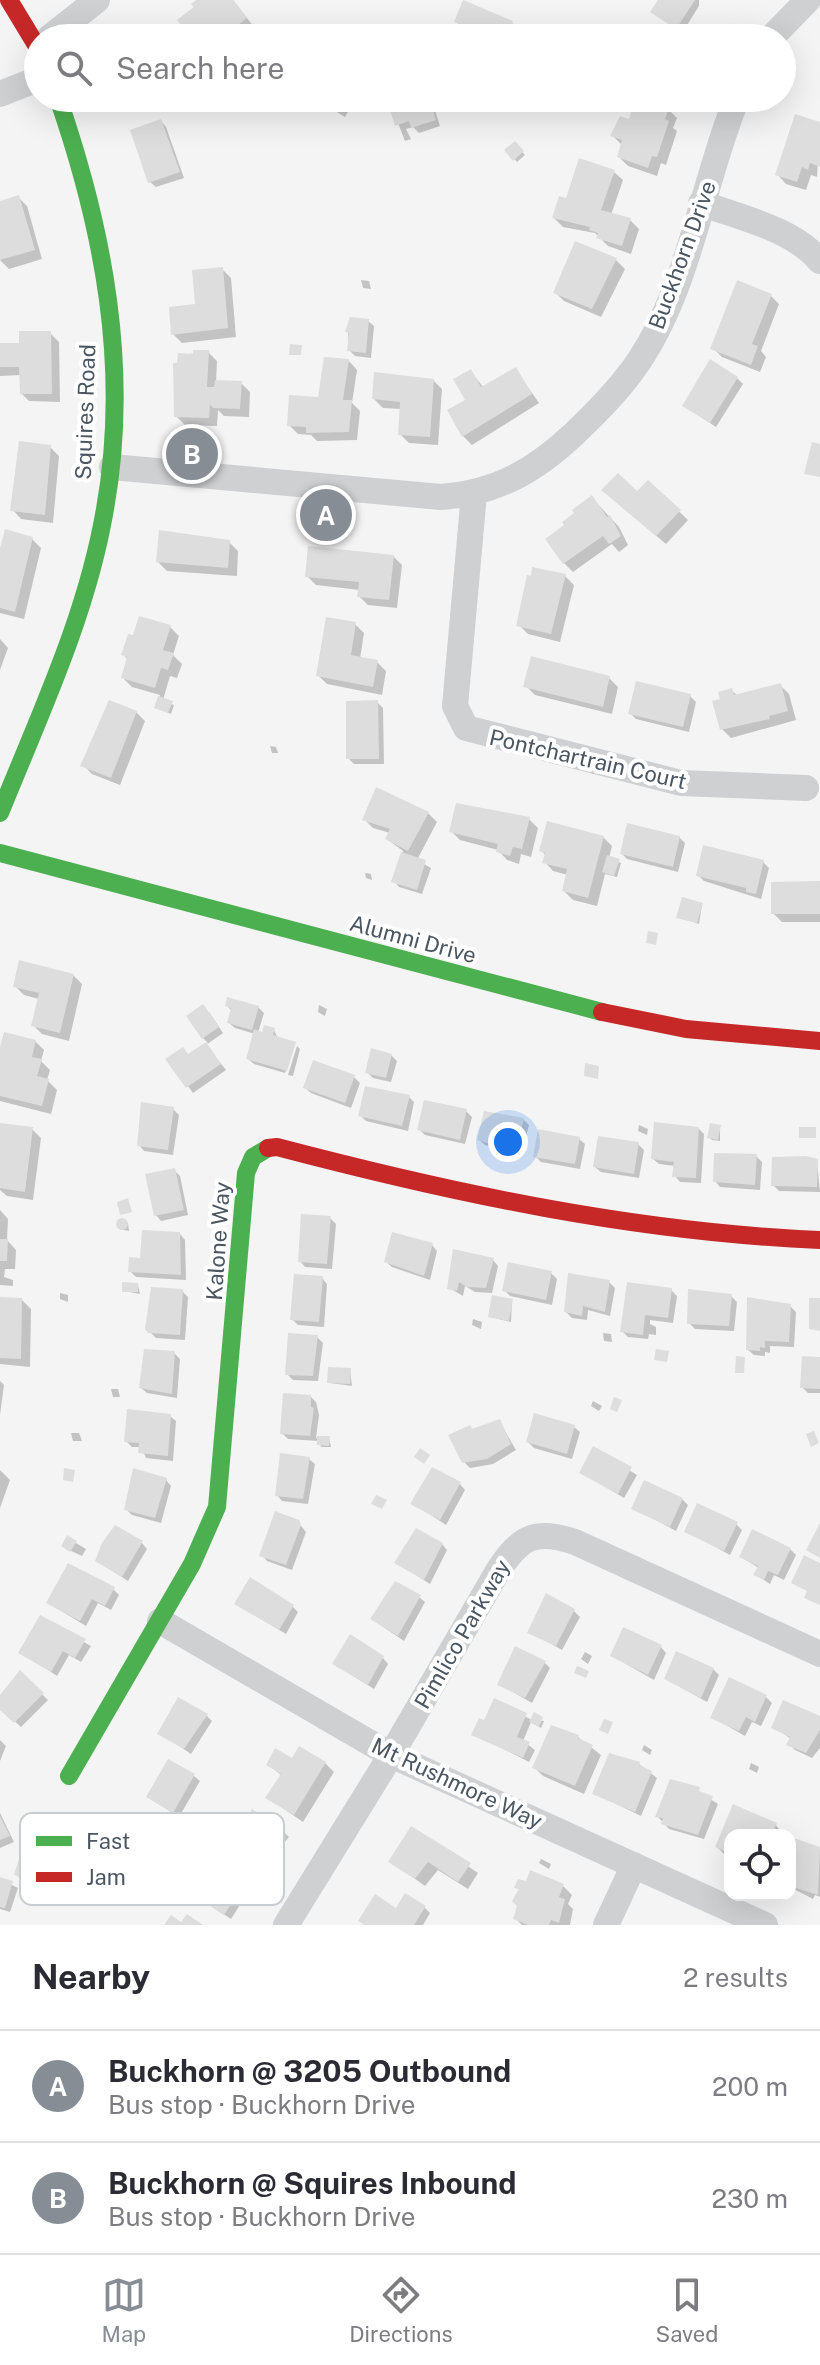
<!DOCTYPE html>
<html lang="en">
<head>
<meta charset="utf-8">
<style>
	body { margin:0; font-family:"Public Sans",sans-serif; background:#f7f7f7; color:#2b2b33 }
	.controls { position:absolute; right:24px; bottom:24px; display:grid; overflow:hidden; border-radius:16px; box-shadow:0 8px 32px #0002 }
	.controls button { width:72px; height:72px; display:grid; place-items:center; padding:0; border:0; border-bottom:2px solid #e1e1e2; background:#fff; color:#2b2b33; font:40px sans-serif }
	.you { position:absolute; left:508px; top:1142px; width:28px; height:28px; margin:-20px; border:6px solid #fff; border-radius:50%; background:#1a73e8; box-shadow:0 0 0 12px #1a73e833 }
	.badge { display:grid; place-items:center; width:52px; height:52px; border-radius:50%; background:#868d94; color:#fff; font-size:26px; font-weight:700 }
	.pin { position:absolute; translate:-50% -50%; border:4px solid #fff; box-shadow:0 2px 8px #0006 }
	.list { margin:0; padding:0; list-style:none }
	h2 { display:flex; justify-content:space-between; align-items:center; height:104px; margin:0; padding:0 32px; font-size:34px }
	h2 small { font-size:26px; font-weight:400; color:#7c7c81 }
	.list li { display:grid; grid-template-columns:52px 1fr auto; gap:24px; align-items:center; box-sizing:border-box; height:112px; padding:0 32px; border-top:2px solid #e1e1e2 }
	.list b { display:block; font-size:30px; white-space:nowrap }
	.list p { margin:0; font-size:26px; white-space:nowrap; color:#7c7c81 }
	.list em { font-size:26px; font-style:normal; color:#7c7c81 }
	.icon { flex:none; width:44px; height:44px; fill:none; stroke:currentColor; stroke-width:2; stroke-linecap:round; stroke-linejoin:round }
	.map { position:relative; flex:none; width:820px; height:1925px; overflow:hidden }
	.search { position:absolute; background:#fff; box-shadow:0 8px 32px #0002; left:24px; right:24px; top:24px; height:88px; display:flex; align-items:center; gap:20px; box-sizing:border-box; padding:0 28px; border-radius:44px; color:#7c7c81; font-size:30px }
	.sheet { height:328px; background:#fff }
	nav { display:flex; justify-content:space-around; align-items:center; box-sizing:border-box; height:112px; border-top:2px solid #e1e1e2; background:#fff; font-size:22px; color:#7c7c81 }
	nav a { display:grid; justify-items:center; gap:4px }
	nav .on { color:#868d94 }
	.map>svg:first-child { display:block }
	.shadow { fill:#0003 }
	.building { fill:#ddddde }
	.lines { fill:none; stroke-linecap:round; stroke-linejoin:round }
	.street { stroke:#ced0d2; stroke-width:26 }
	.fast { stroke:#4caf50; stroke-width:18 }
	.jam { stroke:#c62828; stroke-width:18 }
	.labels { text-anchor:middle; stroke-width:8; stroke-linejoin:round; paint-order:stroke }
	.street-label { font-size:22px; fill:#4a5661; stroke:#fff }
	.key { fill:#fff; stroke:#c9ccd0; stroke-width:2 }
	.key-label { font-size:22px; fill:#4a5661 }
</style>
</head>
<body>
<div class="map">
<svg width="820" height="1925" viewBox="0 0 820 1925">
	<rect width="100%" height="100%" fill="#f4f4f4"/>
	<path class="shadow" d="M199 0H233L254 27 241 38H194Z
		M661 0H699V6L682 33 653 12Z
		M465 1 512 23 521 32 519 38H456L461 26 456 21Z
		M314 98H356L345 117Z
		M388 98H431L440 126 419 133 413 127 406 129 411 139 405 141Z
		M668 109 677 118 673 128 677 131 666 165 661 163 657 176 628 166 619 157 621 144 612 135 630 121Z
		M161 121 166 127 184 178 156 187 150 182Z
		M820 124 817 177 811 175 806 190 786 184 778 175Z
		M515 144 525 155 517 162 507 151Z
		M614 172 623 180 611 215 630 220 639 229 631 254 608 246 595 233 563 227 554 218 567 201Z
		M18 197 27 206 42 259 9 269 0 260V203Z
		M616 260 625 269 601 317 564 301 555 292Z
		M222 269 231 278 236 337 182 343 173 334Z
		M361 280 369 281 371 289 363 288Z
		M770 295 779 304 761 351 766 357 760 372 722 357 713 348Z
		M368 321 374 326 371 358 355 356 349 350 348 332Z
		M50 333 59 342 60 402 29 401 20 392 21 375 0 376V345H21Z
		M208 352 217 361 216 382 241 383 250 392 249 417 224 416 218 410 217 426 185 425 176 416 180 355Z
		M349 361 357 370 352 403 360 411 357 440 317 441 311 435 298 434 289 425 320 399Z
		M516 370 539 403 472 445 463 436 471 372 484 388Z
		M737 378 743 384 716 427 684 406Z
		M433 380 442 389 438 445 409 443 400 434 402 409 383 408 374 399Z
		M50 447 59 456 53 523 21 519 13 510Z
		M648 482 688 520 666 544 613 499 637 494Z
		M592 498 619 527 628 545 619 552 612 544 573 572 564 563 577 514Z
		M32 539 41 548 24 619 0 613V556Z
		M229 542 238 551 237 576 167 571 158 562Z
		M393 556 402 565 397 608 368 605 359 596 360 590 316 585 307 576Z
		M565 576 574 585 560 642 528 634 519 625Z
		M355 624 364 633 360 659 377 662 386 671 382 695 327 684 318 675Z
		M170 627 179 636 173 655 182 664 177 678 170 676 163 700 174 705 171 714 156 707 160 695 132 687 123 678 128 660 123 654Z
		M0 639 8 648 0 670Z
		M609 678 618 687 612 714 535 695 526 686Z
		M780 685 789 694 796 720 731 738 722 729V700L731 690 738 696Z
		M690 696 696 702 689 732 636 719 631 714Z
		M377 702 383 708 384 764H354L348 758Z
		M136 712 145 721 120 785 92 774 83 765Z
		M270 746 276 747 278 753H272Z
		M458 805 529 819 538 828 531 857 521 854 519 864 507 860 498 850 460 840 451 831Z
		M428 813 437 822 417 860 431 868 422 894 399 887 394 881 403 851 387 839 390 833 373 828 364 819Z
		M603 837 612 846 609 858 621 863 617 877 605 874 597 906 573 900 564 891 568 875 553 871 545 862 546 856 541 850Z
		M679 837 685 843 678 872 627 859 622 854Z
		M763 862 769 868 761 899 704 881 698 875Z
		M365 873 371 874 372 880 366 878Z
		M820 883V922H782L773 913Z
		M702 905 699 924 679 917Z
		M73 975 82 984 69 1041 42 1034 33 1025 39 999 24 995 15 986Z
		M319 1005 327 1009 325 1016 318 1012Z
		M227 1006 258 1007 264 1013 258 1033 274 1030 278 1039 295 1044 285 1073 254 1064 248 1059 255 1034 235 1028 229 1023 232 1011Z
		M209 1012 223 1033 206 1045 226 1070 193 1093 168 1059 190 1056 208 1043 203 1038Z
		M35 1041 44 1050 41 1061 50 1070 47 1080 57 1090 51 1114 0 1101V1052Z
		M297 1046 300 1049 293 1076 288 1075Z
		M391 1055 397 1061 391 1082 373 1078 367 1072Z
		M354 1077 360 1083 351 1108 311 1093 305 1088Z
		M409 1097 414 1102 408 1131 366 1121 360 1115Z
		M173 1109 179 1115 173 1155 144 1151 139 1145Z
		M466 1111 472 1117 465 1144 425 1135 419 1129Z
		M523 1119 529 1125 521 1156 485 1145 479 1140Z
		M0 1125 32 1129 41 1138 33 1200 7 1196 0 1190Z
		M639 1125 648 1129 647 1135 638 1131Z
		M720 1127V1141L712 1140 709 1137Z
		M698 1128 704 1134 701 1183 680 1182 675 1176V1166L659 1164 653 1159Z
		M579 1139 585 1144 580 1169 541 1162 535 1156Z
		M638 1144 644 1150 639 1178 601 1172 595 1167Z
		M756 1156 762 1162 760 1190 720 1187 715 1181Z
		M817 1161 820 1192 779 1191 773 1185Z
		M174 1170 180 1176 188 1215 161 1221 156 1215Z
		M0 1210 8 1219 7 1240 16 1250 15 1269H5L4 1277 13 1280V1286L0 1285Z
		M330 1218 336 1224 332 1269 305 1267 300 1261Z
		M120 1221 128 1223 129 1231 119 1229Z
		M180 1234 185 1240 186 1280 136 1277 130 1271Z
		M432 1245 437 1251 430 1280 392 1267 386 1262Z
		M493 1260 498 1266 492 1293 475 1292 465 1286 463 1296 449 1288Z
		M551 1273 557 1279 552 1305 510 1296 504 1290Z
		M322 1278 327 1284 324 1327 298 1325 292 1319Z
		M609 1282 615 1288 610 1316 588 1310 587 1320 572 1318 566 1312Z
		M138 1285 140 1294 124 1291Z
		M671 1290 677 1296 673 1323 650 1320V1324L656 1327V1335L649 1334 648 1339 628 1337 622 1331Z
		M182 1291 188 1297 185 1340 156 1338 150 1332Z
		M60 1293 68 1295V1302L60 1299Z
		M731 1296 737 1302 734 1331 695 1329 689 1323Z
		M0 1299 22 1300 31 1309 30 1367 0 1364Z
		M512 1300 511 1322 490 1317Z
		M790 1306 796 1312 794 1347 770 1346V1353L765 1352V1356L754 1355 748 1350Z
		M473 1319 482 1322 481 1329 472 1325Z
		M603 1333 611 1334 612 1342 604 1341Z
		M317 1337 323 1343 318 1381 293 1380 287 1374Z
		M174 1353 180 1359 177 1398 147 1393 141 1388Z
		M820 1359V1393H808L802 1387Z
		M350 1370 352 1386 330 1383Z
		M0 1381 4 1385 0 1415Z
		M111 1389H118L120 1397H113Z
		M311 1397 316 1402 319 1415 316 1438H329L331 1447H321L319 1441 288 1439 282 1433Z
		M593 1401 602 1406 599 1411 591 1406Z
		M170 1416 176 1421 173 1461 146 1458 141 1447H132L126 1441Z
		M499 1421 516 1450 493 1464 470 1468 464 1462 473 1431Z
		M574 1427 580 1432 572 1459 534 1448 528 1442Z
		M71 1433H79L82 1441H73Z
		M594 1449 637 1475 624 1498 582 1473Z
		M309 1459 315 1464 308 1504 282 1501 277 1495Z
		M0 1470 10 1480 0 1508Z
		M166 1480 171 1486 161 1523 132 1515 126 1509Z
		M460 1484 465 1490 446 1525 413 1503Z
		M682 1499 688 1505 676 1531 634 1508Z
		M298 1522 306 1532 292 1570 267 1561 262 1555Z
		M736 1524 742 1530 730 1555 686 1531Z
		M76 1543 86 1549 82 1556 65 1548Z
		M142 1543 147 1549 128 1581 97 1561Z
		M442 1544 447 1550 430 1584 397 1563Z
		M790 1549 796 1555 784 1580 774 1575 770 1584 756 1575 759 1568 741 1557Z
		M113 1589 119 1595 111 1610 98 1603 86 1626 48 1603Z
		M419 1597 425 1602 404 1641 373 1620Z
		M236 1604 293 1607 298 1612 286 1634Z
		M574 1611 580 1617 562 1650 530 1632Z
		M41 1618 91 1646 81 1662 69 1655 57 1676 21 1652Z
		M661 1647 666 1653 654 1680 612 1656Z
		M585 1652 592 1656 588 1664 581 1659Z
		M383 1658 388 1664 374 1689 334 1664Z
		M545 1663 550 1668 532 1703 499 1684Z
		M713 1669 719 1675 707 1702 666 1679Z
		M20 1673 48 1700 21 1727 0 1707V1697Z
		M766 1697 772 1703 761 1726 752 1722 745 1736 712 1717Z
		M495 1701 532 1720 544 1721 541 1728 531 1722 523 1741 535 1750 529 1762 474 1734 485 1723Z
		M207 1716 212 1721 191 1754 160 1733Z
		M820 1718V1748L812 1758 795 1750 789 1744 791 1739 774 1727Z
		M578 1737 601 1755 584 1794 543 1776 534 1767Z
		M0 1740 6 1746 0 1761Z
		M644 1745 652 1750 650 1755 642 1750Z
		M293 1761 325 1763 334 1772 303 1822 268 1798 282 1776 268 1764Z
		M751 1763 759 1767 757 1773 749 1769Z
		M639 1764 657 1778 641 1816 594 1793Z
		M194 1776 200 1781 179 1817 148 1797Z
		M689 1785 718 1804 704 1839 669 1829 658 1817Z
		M734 1807 775 1824 784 1835H730V1857L726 1856 717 1847Z
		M0 1813 14 1842 0 1848Z
		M412 1828 478 1873 468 1889 438 1870 425 1886 391 1862Z
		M283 1831 289 1837 265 1866 240 1850Z
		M812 1845 820 1850V1897L815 1895 813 1899 790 1887V1850Z
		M45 1847 50 1855 70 1865 61 1892 22 1880 16 1874Z
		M541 1859 551 1864 549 1869 539 1863Z
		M0 1879 18 1888 10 1912 0 1909Z
		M246 1880 252 1886 231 1919 195 1896Z
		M563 1886 572 1895 568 1904 573 1909 570 1925H522L515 1918 521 1891 517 1887Z
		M424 1907 430 1913 423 1925H365L361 1921Z"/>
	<path class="building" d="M196 0H233L247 18 221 38H191L177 20 194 7 191 4Z
		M463 0 513 21 506 38 489 33 487 38H454L460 24 454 22Z
		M658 0H695L676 29 650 12Z
		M317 98H342L335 109Z
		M386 98H429L436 120 411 128 409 121 395 126Z
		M636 98 669 108 665 119 669 121 657 157 652 156 648 168 617 157 622 140 610 136 620 116 629 119Z
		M795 114 820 122V167L810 163 808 170 802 167 797 182 775 175Z
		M161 119 180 172 148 183 130 130Z
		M515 141 524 151 513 161 504 150Z
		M579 158 615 170 601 210 631 218 622 246 596 238 598 233 589 230 590 227 552 218 559 196 566 198Z
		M19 195 35 250 0 260V201Z
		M575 241 617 258 592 309 553 293Z
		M223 267 228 328 171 335 169 307 195 304 192 270Z
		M737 280 772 294 752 344 758 346 751 365 710 349Z
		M350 317 369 319 366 353 347 351 349 333 345 332Z
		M19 331H51L52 394H20L19 367H0V343H19Z
		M290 344 302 345 301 355H289Z
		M193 350H209L207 387H214L215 380 242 381 240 409 213 408 210 404 209 418 174 417 173 363H177L178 353 193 354Z
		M324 357 349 359 343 400H352L349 432 306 433V427L287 426 289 395 318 397Z
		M710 359 738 377 710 423 682 406Z
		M516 367 532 394 462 437 447 410 465 400 453 379 471 369 481 387Z
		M374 372 434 379 430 437 398 435 400 402 372 399Z
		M19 441 51 445 45 515 10 511Z
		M812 442 820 444V477L804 474Z
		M618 473 637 491 648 480 681 510 656 536 601 490Z
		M592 495 607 517 610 515 621 536 609 544 603 536 563 564 545 539 564 525 562 522 574 513 572 510Z
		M5 529 33 537 15 612 0 608V548Z
		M159 530 230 540 228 568 156 562Z
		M308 546 394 555 389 600 357 597 359 582 305 577Z
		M532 567 566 574 551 634 516 626 527 575 531 576Z
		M139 616 171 625 163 650 174 653 168 670 161 668 155 688 121 678 127 657 121 655 128 634 133 635Z
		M326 617 356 622 351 655 378 660 373 687 316 676Z
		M531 656 610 676 603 707 523 687Z
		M636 681 691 694 683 727 628 714Z
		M781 683 788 711 769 716 770 719 720 730 712 701 720 699 718 692 732 688 734 695Z
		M158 696 173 701 168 713 154 708Z
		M109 700 137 711 111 778 80 766Z
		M378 700 379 759H346V701Z
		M376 787 429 812 408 851 385 839 390 829 362 820Z
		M456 803 530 817 522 849 513 847 510 856 496 852 498 844 449 832Z
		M547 821 604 836 588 898 562 891 567 869 542 863 545 853 539 851Z
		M627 823 680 836 673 867 620 854Z
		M703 845 764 860 756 894 746 892V888L696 876Z
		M401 852 426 860 417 890 391 882Z
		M607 855 620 859 614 876 602 872Z
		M820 881V914H771V882Z
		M682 897 703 903 697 923 676 918Z
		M648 931 658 933 656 945 646 943Z
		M19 960 74 974 60 1033 31 1026 39 993 13 987Z
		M227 997 259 1006 252 1030 227 1023 231 1008 225 1006Z
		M203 1004 219 1027 202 1039 186 1016Z
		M264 1025 275 1028 273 1035 296 1042 287 1071 246 1059 254 1029 262 1032Z
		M4 1032 36 1040 32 1057 42 1059 37 1076 49 1079 42 1106 0 1096V1047Z
		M206 1042 221 1064 186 1088 165 1059 183 1047 188 1054Z
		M371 1048 392 1054 386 1078 365 1073Z
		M313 1060 355 1075 345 1103 303 1088Z
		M585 1063 599 1066 598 1079 584 1076Z
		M365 1086 410 1095 402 1126 358 1116Z
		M424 1100 467 1109 460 1140 417 1130Z
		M141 1102 174 1107 168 1150 137 1146Z
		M484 1111 524 1118 516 1152 477 1140Z
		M654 1122 699 1127 696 1178 672 1177 674 1162 651 1159Z
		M0 1123 33 1127 25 1192 0 1188Z
		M710 1123 721 1125 718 1140 707 1138Z
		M799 1127H816V1138H799Z
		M538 1129 580 1137 575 1164 533 1157Z
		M598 1136 639 1142 634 1174 593 1167Z
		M714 1153 757 1154 755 1185 713 1182Z
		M806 1156 818 1159 817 1187 771 1186 772 1157Z
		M175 1168 184 1210 154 1216 145 1174Z
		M128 1198 132 1212 120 1215 117 1202Z
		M301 1214 331 1216 327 1264 298 1262Z
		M116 1224a6 6 0 1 1 12 0a6 6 0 1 1-12 0Z
		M142 1230 180 1232 181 1275 128 1272 129 1257 140 1258Z
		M392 1232 433 1243 424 1276 384 1262Z
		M0 1239H8L7 1261H0Z
		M453 1249 494 1258 486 1288 467 1287 459 1282 457 1291 447 1289Z
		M508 1262 552 1271 546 1300 502 1291Z
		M568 1273 610 1280 605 1312 583 1306 582 1316 564 1312Z
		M294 1274 323 1276 319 1322 290 1320Z
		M122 1282 138 1283V1292H122Z
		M627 1282 672 1288 668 1318 645 1315 643 1335 620 1332Z
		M151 1287 183 1289 180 1335 148 1333 145 1329Z
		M688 1289 732 1294 729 1326 687 1324Z
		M492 1295 513 1299 509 1321 488 1317Z
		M0 1297 22 1298 21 1359 0 1358Z
		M747 1297 791 1304 789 1342 765 1341V1348L760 1347V1351L746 1350Z
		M809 1298H820V1331L809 1329Z
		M288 1333 318 1335 313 1376 285 1375Z
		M144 1349 175 1351 172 1394 139 1388Z
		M656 1349 669 1351 667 1362 654 1360Z
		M736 1356 745 1357 744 1373H735Z
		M802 1356 820 1357V1389L800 1388Z
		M328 1367 351 1368 350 1384 327 1383Z
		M283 1393 311 1395V1407L314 1408 310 1436 280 1434Z
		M614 1397 622 1400 617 1412 610 1409Z
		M127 1409 171 1414 168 1456 138 1453 139 1443 124 1442Z
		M534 1413 575 1425 567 1454 526 1442Z
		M500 1419 511 1444 487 1459 462 1463 448 1435 470 1425 472 1429Z
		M814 1431 819 1443 811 1447 806 1434Z
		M317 1436H330L329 1446 317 1445Z
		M593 1446 632 1467 618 1494 579 1473Z
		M420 1448 430 1455 424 1464 414 1457Z
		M280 1453 310 1457 303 1499 275 1496Z
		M432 1467 461 1482 440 1520 410 1504Z
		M64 1468 75 1470 73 1482 63 1480Z
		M133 1468 167 1478 155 1518 124 1510Z
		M644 1480 683 1498 670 1527 631 1509Z
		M376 1495 387 1500 382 1509 371 1504Z
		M697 1503 738 1522 724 1551 684 1532Z
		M275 1511 299 1520 301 1525 286 1565 259 1556Z
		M820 1523V1558L806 1550Z
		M115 1525 143 1541 122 1577 95 1561 102 1543Z
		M416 1528 443 1543 424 1580 394 1563Z
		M752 1529 791 1548 778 1575 768 1571 764 1580 753 1575 758 1566 739 1557Z
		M67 1535 77 1541 70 1552 61 1546Z
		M804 1555 820 1563V1605L804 1598 807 1591 791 1583Z
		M68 1563 115 1587 105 1606 92 1599 80 1621 46 1603Z
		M250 1577 294 1605 279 1630 234 1604Z
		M395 1581 421 1595 398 1636 370 1619Z
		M546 1593 575 1609 556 1646 527 1633Z
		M40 1615 86 1639 75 1658 63 1651 51 1672 18 1653Z
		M623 1627 662 1645 648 1675 610 1656Z
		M350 1634 384 1656 368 1685 332 1664Z
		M515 1646 546 1661 525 1698 497 1685Z
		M676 1651 714 1668 701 1698 664 1679Z
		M577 1666 589 1671 586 1678 574 1673Z
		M20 1670 44 1693 14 1723 0 1710V1695Z
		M729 1677 767 1695 755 1722 746 1717 739 1731 710 1718Z
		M178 1697 208 1714 184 1749 157 1734Z
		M494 1698 527 1713 517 1737 530 1742 523 1758 471 1735 479 1718 484 1720Z
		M783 1700 820 1716V1730L806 1753 786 1745 790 1737 771 1728Z
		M534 1712 543 1717 539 1727 529 1722Z
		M604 1719 613 1722 608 1734 599 1730Z
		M551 1725 579 1735 578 1738 593 1745 575 1786 532 1768Z
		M299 1746 326 1762 294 1815 265 1798 281 1774 266 1765 275 1748 292 1758Z
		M609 1753 640 1762 639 1765 652 1771 635 1812 592 1794Z
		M168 1759 195 1774 173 1813 146 1797Z
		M670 1779 700 1787 699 1791 713 1796 698 1835 661 1824 663 1818 655 1817Z
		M733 1804 777 1823 771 1835H730V1854L715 1847Z
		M252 1809 284 1830 259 1862 232 1845Z
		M0 1816 10 1836 0 1840Z
		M411 1826 471 1863 458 1882 428 1862 415 1879 388 1862Z
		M794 1838 820 1847 818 1895 790 1886V1846Z
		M25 1839 46 1845 45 1851 65 1858 56 1888 14 1875Z
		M210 1855 247 1879 224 1915 187 1891Z
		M530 1870 564 1884 559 1897 565 1899 559 1923 551 1920 549 1925H528L513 1919 517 1906 512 1901 519 1889 514 1888 518 1879 526 1881Z
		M0 1877 13 1881 5 1908 0 1907Z
		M405 1893 426 1906 414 1925H365L358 1921 375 1894 396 1908Z
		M187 1914 203 1925H164L171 1915 181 1922Z"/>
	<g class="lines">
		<path class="street" d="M49 38 97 0
			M771 38 808 0
			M0 94 38 79
			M701 203C740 218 792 228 820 261
			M112 467 441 497C496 493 535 471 575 433 598 411 621 388 639 361 691 283 702 183 737 98
			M474 494 455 706 466 728 681 783 806 788
			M160 1621 391 1755 765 1925
			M286 1925 391 1755 498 1571C521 1536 535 1529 575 1542L820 1654
			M606 1925 634 1865"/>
		<path class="fast" d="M0 813C40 714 87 615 105 509 130 369 104 231 58 98
			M0 853 602 1012
			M69 1776 192 1564 217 1507 246 1173 253 1157 268 1148"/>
		<path class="jam" d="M9 0 38 48
			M602 1012 686 1029 820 1041
			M268 1148 277 1147C456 1194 634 1232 820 1240"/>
	</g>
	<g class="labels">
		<g class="street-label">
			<text transform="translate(682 255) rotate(-70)" y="8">Buckhorn Drive</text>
			<text transform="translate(85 412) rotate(-88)" y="8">Squires Road</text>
			<text transform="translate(588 759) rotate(13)" y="8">Pontchartrain Court</text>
			<text transform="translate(413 939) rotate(15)" y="8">Alumni Drive</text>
			<text transform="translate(218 1241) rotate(-86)" y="8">Kalone Way</text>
			<text transform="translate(462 1634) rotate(-60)" y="8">Pimlico Parkway</text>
			<text transform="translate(457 1783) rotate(25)" y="8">Mt Rushmore Way</text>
		</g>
	</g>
	<rect x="20" y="1813" width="264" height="92" rx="12" class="key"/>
	<rect x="36" y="1836" width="36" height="10" fill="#4caf50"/>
	<rect x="36" y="1872" width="36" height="10" fill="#c62828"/>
	<g class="key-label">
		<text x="86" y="1849">Fast</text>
		<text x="86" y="1885">Jam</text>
	</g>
</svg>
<div class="controls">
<button><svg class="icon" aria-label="locate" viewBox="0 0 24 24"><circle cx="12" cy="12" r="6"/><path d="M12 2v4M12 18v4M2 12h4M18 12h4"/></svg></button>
</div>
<div class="you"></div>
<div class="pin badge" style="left:326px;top:515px">A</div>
<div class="pin badge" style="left:192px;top:454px">B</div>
<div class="search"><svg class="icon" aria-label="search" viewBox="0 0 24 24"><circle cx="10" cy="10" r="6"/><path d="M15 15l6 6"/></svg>Search here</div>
</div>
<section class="sheet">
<h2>Nearby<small>2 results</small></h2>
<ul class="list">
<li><span class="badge">A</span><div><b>Buckhorn @ 3205 Outbound</b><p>Bus stop · Buckhorn Drive</p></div><em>200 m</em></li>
<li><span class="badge">B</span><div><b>Buckhorn @ Squires Inbound</b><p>Bus stop · Buckhorn Drive</p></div><em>230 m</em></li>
</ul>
</section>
<nav>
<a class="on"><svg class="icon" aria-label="map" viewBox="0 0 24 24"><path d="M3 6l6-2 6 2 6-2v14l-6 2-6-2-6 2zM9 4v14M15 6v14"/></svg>Map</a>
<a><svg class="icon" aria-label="directions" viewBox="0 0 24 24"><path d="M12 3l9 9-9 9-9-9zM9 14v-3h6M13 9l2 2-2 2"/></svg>Directions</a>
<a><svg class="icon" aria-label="saved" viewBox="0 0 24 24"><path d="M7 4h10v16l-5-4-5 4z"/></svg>Saved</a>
</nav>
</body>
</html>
